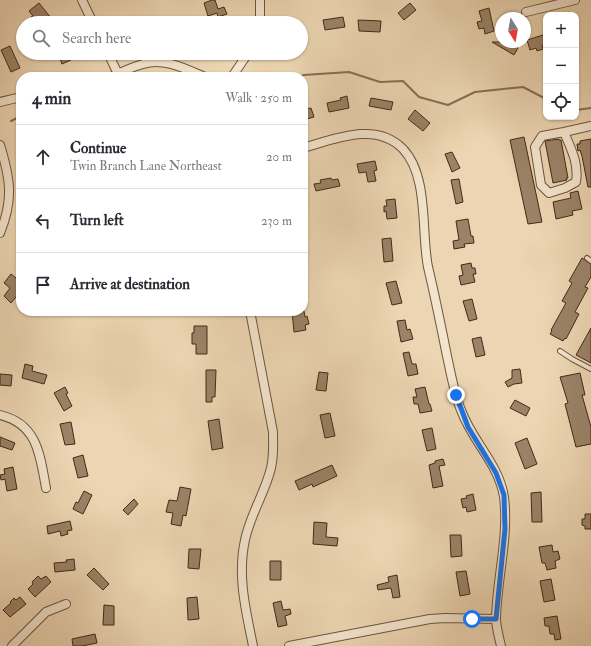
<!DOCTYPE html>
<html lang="en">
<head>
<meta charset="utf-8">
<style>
	body { margin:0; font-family:"IM FELL Double Pica",serif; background:#f2f2f3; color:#2b2b33 }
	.controls { position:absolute; right:12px; top:12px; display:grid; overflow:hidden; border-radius:8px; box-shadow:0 1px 3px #0004 }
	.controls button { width:36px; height:36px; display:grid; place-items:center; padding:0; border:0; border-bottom:1px solid #e1e1e2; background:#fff; color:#2b2b33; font:20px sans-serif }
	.compass { position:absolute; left:495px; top:12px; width:36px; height:36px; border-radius:50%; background:#fff; box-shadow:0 1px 3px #0004; rotate:169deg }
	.stop { position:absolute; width:12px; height:12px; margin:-9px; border:3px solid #1a73e8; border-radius:50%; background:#fff }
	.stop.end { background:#1a73e8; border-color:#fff; box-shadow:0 1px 4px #0008 }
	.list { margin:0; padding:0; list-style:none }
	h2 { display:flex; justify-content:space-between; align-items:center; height:52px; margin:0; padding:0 16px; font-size:17px }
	h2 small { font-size:13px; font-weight:400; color:#7c7c81 }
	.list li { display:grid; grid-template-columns:26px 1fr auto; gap:12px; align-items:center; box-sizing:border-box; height:64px; padding:0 16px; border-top:1px solid #e1e1e2 }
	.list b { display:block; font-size:15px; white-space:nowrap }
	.list p { margin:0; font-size:13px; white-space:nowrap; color:#7c7c81 }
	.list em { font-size:13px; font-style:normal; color:#7c7c81 }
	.icon { flex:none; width:22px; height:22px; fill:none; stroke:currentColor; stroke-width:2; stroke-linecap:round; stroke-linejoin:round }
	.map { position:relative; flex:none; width:591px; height:646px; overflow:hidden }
	.search { position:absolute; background:#fff; box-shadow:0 1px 3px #0004; left:16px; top:16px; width:292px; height:44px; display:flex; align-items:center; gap:10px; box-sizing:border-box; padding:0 14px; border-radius:22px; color:#7c7c81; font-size:15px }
	.panel { position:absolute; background:#fff; box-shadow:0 1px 3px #0004; left:16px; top:72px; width:292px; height:244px; border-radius:16px }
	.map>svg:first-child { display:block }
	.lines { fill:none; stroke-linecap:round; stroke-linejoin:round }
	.stream { stroke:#876e54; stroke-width:2 }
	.building { fill:#9b8367; stroke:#442a16 }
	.lane-casing { stroke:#6e553d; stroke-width:6 }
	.street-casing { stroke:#6e553d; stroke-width:10 }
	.lane { stroke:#f3e4cd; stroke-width:4 }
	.street { stroke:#f3e4cd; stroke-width:8 }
	.route { stroke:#1a73e8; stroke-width:5 }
</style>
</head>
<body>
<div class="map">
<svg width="591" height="646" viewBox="0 0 591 646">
	<rect width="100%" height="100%" fill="#ecd5b2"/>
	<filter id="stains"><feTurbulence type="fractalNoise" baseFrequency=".005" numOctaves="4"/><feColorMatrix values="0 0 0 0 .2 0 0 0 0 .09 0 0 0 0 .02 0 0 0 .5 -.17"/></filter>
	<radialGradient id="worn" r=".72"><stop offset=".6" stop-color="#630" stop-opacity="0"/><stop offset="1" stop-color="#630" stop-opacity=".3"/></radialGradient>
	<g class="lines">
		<path class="stream" d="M298 77 304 75 349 72 380 82 403 81 419 97 448 105 475 92 523 87 546 99
			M576 110 591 108
			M11 121 21 116"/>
	</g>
	<path class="building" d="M212 0H215L218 9 224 7 227 14 218 17 217 13 208 16 204 3Z
		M39 3 55 23H36L31 17 33 16 29 11Z
		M410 3 416 10 404 20 398 13Z
		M489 8 494 31 485 34 484 28 479 29 477 22 482 21 479 11Z
		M343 17 345 27 325 30 323 20Z
		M358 20 381 21 380 32 359 31Z
		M546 34V43L542 45 543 49 537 51 536 48 530 50 527 40Z
		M492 42H508L518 48 514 55Z
		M10 46 20 68 11 72 1 50Z
		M58 53H68L71 60 62 64Z
		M347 96 349 108 329 112 327 103 341 100 340 98Z
		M371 98 393 102 391 110 369 106Z
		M311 108 314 117 303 120V110Z
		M415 110 430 123 423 131 408 119Z
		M524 137 542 222 528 224 510 140Z
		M559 139V140H561L568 178H566L567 180 553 183 545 141Z
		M591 139V187H588L582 156 580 150 578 151 577 144H580V141Z
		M452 152 460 168 452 172 445 154Z
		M375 161 377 170 374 171 376 181 368 182 366 172 359 173 357 164Z
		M331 178 332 180 338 179 340 186 316 191 314 184 321 183 320 180Z
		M459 179 463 202 456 204 451 180Z
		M578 191 582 209 572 211 573 215 556 219 553 202 571 198 570 193Z
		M395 199 397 218 387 219 386 211 384 212V206H387L386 200Z
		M468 219 471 236H473L474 243 464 244 465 247 454 249 453 241 459 240 456 221Z
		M391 238 393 261 384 262 382 239Z
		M582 258 591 264V277L585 287 588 288 575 312 579 314 566 339 565 338 563 341 550 334 552 331 551 330 566 303 562 301 572 283 569 281Z
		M471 263 472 268H475L476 274H473L475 282 461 285 459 276 463 275 461 265Z
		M11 274 21 282V291L11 303 4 296 10 288 4 283Z
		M396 281 402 303 392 305 386 283Z
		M472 299 477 319 469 321 463 301Z
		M304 311 305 317 307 316 309 324 305 325 306 330 294 332 292 312Z
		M405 320 407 330 410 329 413 339 401 342 397 321Z
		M194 326H207V354H196V344H192V333H194Z
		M591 328V363L576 355Z
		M481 337 485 355 476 357 472 339Z
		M409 352 412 364H416L418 374 408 376 403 353Z
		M25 364 33 366 32 371 47 375 44 384 22 378Z
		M520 369 522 383 514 384 508 387 505 382 512 378V370Z
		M206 370H216L215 397H212V402H206Z
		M319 372 328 373 326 391 316 390Z
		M580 373 585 395H582L591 427V444L576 447 565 404 568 403 560 377Z
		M0 374 12 375 11 386 0 385Z
		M65 387 68 393 66 394 72 406 64 411 54 393Z
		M425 387 429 404H430L432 411 420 413 418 404H414L413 397H417L415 389Z
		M515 400 530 408 526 416 510 408Z
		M330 413 335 436 325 438 320 415Z
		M219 419 223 448 212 450 208 421Z
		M71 422 75 444 65 445 60 424Z
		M432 428 436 449 427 451 422 430Z
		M0 437 15 443 12 450 0 446Z
		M527 438 537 464 525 469 515 443Z
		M83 455 88 476 78 478 73 458Z
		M443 459 445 465 439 466 443 486 433 488 429 465 435 463V461Z
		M332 465 337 476 313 487 312 484 299 490 295 481Z
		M13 467 17 489 7 491 5 479 1 480 0 475 5 474 4 469Z
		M180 487 191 489 186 516 183 515 181 526 171 524 173 513 166 512 169 500 177 501Z
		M84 491 92 495 83 514 73 509 76 502 78 503Z
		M541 492 542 522H532L531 493Z
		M473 494 476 510 467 512 466 507 463 508 461 499 467 498 466 496Z
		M134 499 138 504 128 515 123 510Z
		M585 514H591V529H585V526L582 525V519H585Z
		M70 521 72 530 67 531 68 534 61 536 60 531 48 534 47 526Z
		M314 522 327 523 326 537 338 538 337 546 313 544Z
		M450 535H461L462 556 451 557Z
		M552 545 553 552 558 551 560 559 555 561 556 568 547 570 545 563H542L539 547Z
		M189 549H201L199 569 188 568Z
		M74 559 75 570 55 572 54 563 67 562 66 560Z
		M270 561H281V580H270Z
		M94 568 109 584 103 590 87 575Z
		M466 571 470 594 460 596 456 572Z
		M397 575 400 597 393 598 391 588 378 590 377 585 389 582 388 577Z
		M38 576 41 579 46 576 51 582 35 597 28 589 33 584 32 582Z
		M551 579 555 600 544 602 540 581Z
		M20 597 26 604 10 617 3 610 11 603 10 602 14 598 16 600Z
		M197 597 199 619 188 620 187 598Z
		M281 601 283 610 290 609 291 614 285 616 287 625 278 627 273 603Z
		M104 605 114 606V625H103Z
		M557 616 561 639 555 640 554 634H550L549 626H545L544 618Z
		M95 634 97 643 82 646H73L72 639Z"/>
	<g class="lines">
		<g class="lane-casing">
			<path id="lane" d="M587 258 591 261
				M560 351 572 359 591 369"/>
		</g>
		<g class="street-casing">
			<path id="street" d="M82 0 93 23
				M260 0V23
				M526 12 575 0
				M108 53 118 74
				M111 77C121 72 132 67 143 64 164 57 186 69 205 77
				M232 77 248 53
				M0 102 21 97
				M564 132C571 149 579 163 576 182L565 188 549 193 541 185 535 147 542 136Z
				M564 132 591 126
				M0 145C10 178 14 199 0 233
				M303 148C335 139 376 121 403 149 429 176 421 233 428 267 435 296 441 326 447 356 451 374 454 393 461 410 472 441 499 464 504 497 509 537 497 578 496 618 496 627 499 637 501 646
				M250 311 273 432C273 444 274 456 271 468 265 493 250 515 245 540 237 576 246 611 253 646
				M0 415C38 424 40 456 46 488
				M12 646 46 612 66 604
				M289 646 430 619 445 618 496 619"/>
		</g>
		<use href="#lane" class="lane"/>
		<use href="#street" class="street"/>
	</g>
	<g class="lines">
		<path class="route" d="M456 395 468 427 496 473 504 495 505 529 496 619H472"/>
	</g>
	<rect width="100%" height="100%" filter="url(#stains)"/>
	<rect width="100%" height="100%" fill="url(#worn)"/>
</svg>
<div class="controls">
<button>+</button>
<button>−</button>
<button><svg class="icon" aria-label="locate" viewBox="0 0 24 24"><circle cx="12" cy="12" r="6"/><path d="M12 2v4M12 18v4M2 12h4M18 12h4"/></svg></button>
</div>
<svg class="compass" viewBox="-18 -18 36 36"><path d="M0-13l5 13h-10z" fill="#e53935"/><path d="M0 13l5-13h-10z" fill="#7c7c81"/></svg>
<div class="stop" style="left:472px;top:619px"></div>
<div class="stop end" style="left:456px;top:395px"></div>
<div class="search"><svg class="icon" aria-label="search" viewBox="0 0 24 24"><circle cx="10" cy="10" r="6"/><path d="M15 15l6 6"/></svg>Search here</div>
<section class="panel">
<h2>4 min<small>Walk · 250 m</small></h2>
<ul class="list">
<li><svg class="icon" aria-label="ahead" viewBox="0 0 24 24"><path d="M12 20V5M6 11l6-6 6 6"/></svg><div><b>Continue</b><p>Twin Branch Lane Northeast</p></div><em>20 m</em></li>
<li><svg class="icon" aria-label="left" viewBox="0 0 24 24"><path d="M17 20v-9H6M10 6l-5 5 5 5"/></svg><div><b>Turn left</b></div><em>230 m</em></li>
<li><svg class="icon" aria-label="arrive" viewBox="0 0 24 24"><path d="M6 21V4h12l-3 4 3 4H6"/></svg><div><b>Arrive at destination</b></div></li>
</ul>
</section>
</div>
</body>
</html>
